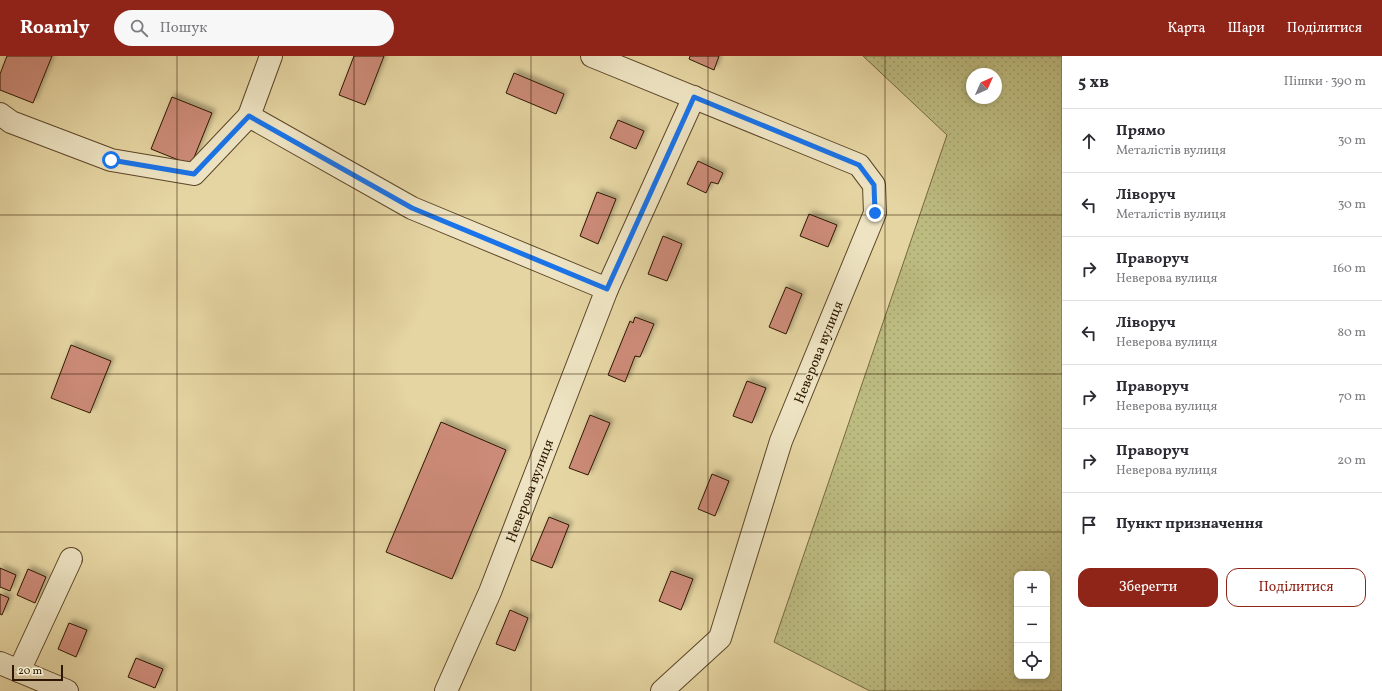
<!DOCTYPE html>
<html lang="uk">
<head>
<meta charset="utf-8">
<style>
	body { margin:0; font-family:Vollkorn,serif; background:#f7f7f7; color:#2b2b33 }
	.controls { position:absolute; right:12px; bottom:12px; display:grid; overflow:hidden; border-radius:8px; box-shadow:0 2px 6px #0003 }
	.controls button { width:36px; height:36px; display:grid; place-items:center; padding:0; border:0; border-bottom:1px solid #e1e1e2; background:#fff; color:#2b2b33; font:20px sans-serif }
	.compass { position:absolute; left:966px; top:12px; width:36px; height:36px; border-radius:50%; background:#fff; box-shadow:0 2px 6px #0003; rotate:45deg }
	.scale { position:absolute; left:12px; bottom:10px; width:51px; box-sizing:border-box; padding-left:4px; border:2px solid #2e1700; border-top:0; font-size:11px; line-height:14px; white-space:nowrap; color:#2e1700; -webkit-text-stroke:3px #eee4c3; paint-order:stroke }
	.stop { position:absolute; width:12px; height:12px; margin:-9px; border:3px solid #1a73e8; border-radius:50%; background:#fff }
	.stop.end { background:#1a73e8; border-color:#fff; box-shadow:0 1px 4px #0008 }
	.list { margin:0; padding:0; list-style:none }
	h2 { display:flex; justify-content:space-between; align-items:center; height:52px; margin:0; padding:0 16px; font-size:17px }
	h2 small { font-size:13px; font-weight:400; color:#7c7c81 }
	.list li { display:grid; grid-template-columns:26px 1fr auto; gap:12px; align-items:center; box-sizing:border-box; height:64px; padding:0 16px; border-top:1px solid #e1e1e2 }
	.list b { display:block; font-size:15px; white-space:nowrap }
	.list p { margin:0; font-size:13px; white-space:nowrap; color:#7c7c81 }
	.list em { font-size:13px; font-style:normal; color:#7c7c81 }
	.actions { display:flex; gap:8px; padding:12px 16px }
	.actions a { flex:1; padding:9px 0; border:1px solid #8f2418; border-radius:12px; text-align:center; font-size:14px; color:#8f2418 }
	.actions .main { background:#8f2418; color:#fff }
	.icon { flex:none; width:22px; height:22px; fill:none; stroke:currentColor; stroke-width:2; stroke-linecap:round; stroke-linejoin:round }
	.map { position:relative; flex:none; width:1062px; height:635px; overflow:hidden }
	header { display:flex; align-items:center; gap:24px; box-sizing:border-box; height:56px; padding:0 20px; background:#8f2418; color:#fff }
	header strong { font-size:19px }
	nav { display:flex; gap:22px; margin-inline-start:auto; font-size:14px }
	.search { width:280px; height:36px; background:#f7f7f7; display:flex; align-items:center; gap:10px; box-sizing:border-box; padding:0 14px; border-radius:22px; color:#7c7c81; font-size:15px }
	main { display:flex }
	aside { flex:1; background:#fff }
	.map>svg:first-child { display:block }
	.grass { fill:url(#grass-dots); stroke:#756940; fill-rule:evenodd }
	.building { fill:#cc8b78; stroke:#2e1700; filter:url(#shadow) }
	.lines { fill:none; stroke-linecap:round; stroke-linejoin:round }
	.minor-casing { stroke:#5c4628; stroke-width:24 }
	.minor { stroke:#eee4c3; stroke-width:22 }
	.route { stroke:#1a73e8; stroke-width:5 }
	.grid { fill:none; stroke:#2e1700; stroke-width:1; stroke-opacity:0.55 }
	.labels { text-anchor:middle; stroke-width:3; stroke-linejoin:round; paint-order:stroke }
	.street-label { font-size:14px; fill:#2e1700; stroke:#eee4c3 }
</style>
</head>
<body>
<header>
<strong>Roamly</strong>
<div class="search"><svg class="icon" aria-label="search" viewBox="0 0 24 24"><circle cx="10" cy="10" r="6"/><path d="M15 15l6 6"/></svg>Пошук</div>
<nav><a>Карта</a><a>Шари</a><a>Поділитися</a></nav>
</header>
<main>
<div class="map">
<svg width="1062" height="635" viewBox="0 0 1062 635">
	<defs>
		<pattern id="grass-dots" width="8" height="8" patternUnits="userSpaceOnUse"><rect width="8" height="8" fill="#bcbb80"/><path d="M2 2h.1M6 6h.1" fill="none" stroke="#a2a06d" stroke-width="1.8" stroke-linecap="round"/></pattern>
		<filter id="shadow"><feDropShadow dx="3.5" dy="-3.5" stdDeviation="2" flood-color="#0004"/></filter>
	</defs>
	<rect width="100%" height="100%" fill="#e5d5a2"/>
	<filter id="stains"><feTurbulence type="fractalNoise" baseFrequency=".005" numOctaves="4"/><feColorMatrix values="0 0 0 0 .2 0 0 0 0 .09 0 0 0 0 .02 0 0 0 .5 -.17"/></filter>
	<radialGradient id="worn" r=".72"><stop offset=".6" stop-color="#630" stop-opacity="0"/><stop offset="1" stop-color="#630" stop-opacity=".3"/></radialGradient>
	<path class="grass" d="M863 0H1062V635H870L774 586 947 79ZM972 18H996V42H972ZM1017 518H1047V620H1017Z"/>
	<path class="building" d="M7 0H52L33 47 0 34V18Z
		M354 0H384L365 49 339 39Z
		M690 0H719L714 14 689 3Z
		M514 17 564 38 556 58 506 37Z
		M172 41 212 57 191 109 151 93Z
		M618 64 644 75 636 93 610 82Z
		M698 105 723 117 718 128 711 126 706 137 687 128Z
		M597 136 616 143 598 188 580 180Z
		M809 158 837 169 828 191 800 180Z
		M663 180 682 188 667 225 648 218Z
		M786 231 802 238 786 278 769 271Z
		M635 261 654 268 640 301 635 300 625 326 608 319 630 265 633 267Z
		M71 289 111 305 90 357 51 342Z
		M747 325 766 332 752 367 733 360Z
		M590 359 610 367 588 419 569 412Z
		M441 366 506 394 452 523 386 496Z
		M712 418 729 425 715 460 698 453Z
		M549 461 569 469 552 512 531 504Z
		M0 512 16 519 10 535 0 531Z
		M28 513 46 521 35 547 17 539Z
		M671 515 693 523 681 554 659 545Z
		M0 538 9 542 2 559 0 558Z
		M510 554 528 562 515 595 496 588Z
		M69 567 87 574 76 601 58 593Z
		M136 602 163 613 155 632 128 621Z"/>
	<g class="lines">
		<g class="minor-casing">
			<g id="minor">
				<path d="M271 0 249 60 412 152 607 233"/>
				<path d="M592 0 859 109 874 129 875 157 781 385 720 582 662 635"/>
				<path d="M0 58 11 66 111 104 194 118 249 60"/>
				<path d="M0 607 67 635"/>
				<path d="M19 615 71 503"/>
				<path id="s1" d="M446 635 490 536 607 233 694 41"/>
			</g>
		</g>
		<use href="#minor" class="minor"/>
	</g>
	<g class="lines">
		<path class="route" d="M111 104 194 118 249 60 412 152 607 233 694 41 859 109 874 129 875 157"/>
	</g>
	<path class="grid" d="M177 0V635M354 0V635M531 0V635M708 0V635M885 0V635M0 159H1062M0 318H1062M0 476H1062"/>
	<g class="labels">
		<g class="street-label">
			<text transform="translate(818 296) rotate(-68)" y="5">Неверова вулиця</text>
			<text dy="5" stroke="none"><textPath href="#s1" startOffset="217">Неверова вулиця</textPath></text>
		</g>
	</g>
	<rect width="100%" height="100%" filter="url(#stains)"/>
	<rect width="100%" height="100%" fill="url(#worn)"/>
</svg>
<div class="controls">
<button>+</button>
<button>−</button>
<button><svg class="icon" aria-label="locate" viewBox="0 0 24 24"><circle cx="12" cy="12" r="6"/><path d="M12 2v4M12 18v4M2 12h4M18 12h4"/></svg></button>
</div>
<svg class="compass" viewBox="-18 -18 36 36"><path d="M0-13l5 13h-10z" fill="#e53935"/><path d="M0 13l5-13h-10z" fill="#7c7c81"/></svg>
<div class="scale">20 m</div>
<div class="stop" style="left:111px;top:104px"></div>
<div class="stop end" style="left:875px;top:157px"></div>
</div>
<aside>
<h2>5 хв<small>Пішки · 390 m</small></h2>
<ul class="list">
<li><svg class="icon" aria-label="ahead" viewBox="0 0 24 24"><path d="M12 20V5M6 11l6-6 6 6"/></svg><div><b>Прямо</b><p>Металістів вулиця</p></div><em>30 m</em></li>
<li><svg class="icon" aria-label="left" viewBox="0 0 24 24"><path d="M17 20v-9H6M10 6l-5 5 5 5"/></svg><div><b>Ліворуч</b><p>Металістів вулиця</p></div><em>30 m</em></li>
<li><svg class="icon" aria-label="right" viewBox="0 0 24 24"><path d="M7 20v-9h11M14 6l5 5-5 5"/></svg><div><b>Праворуч</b><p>Неверова вулиця</p></div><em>160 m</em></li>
<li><svg class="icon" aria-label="left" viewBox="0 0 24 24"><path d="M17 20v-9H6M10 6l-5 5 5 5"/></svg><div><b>Ліворуч</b><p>Неверова вулиця</p></div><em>80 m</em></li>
<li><svg class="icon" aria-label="right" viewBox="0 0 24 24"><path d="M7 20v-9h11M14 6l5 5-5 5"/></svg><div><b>Праворуч</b><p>Неверова вулиця</p></div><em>70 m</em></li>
<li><svg class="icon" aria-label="right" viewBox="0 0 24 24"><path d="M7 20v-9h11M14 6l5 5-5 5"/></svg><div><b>Праворуч</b><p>Неверова вулиця</p></div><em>20 m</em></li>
<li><svg class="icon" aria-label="arrive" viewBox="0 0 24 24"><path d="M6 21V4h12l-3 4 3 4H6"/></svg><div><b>Пункт призначення</b></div></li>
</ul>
<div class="actions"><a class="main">Зберегти</a><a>Поділитися</a></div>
</aside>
</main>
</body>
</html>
